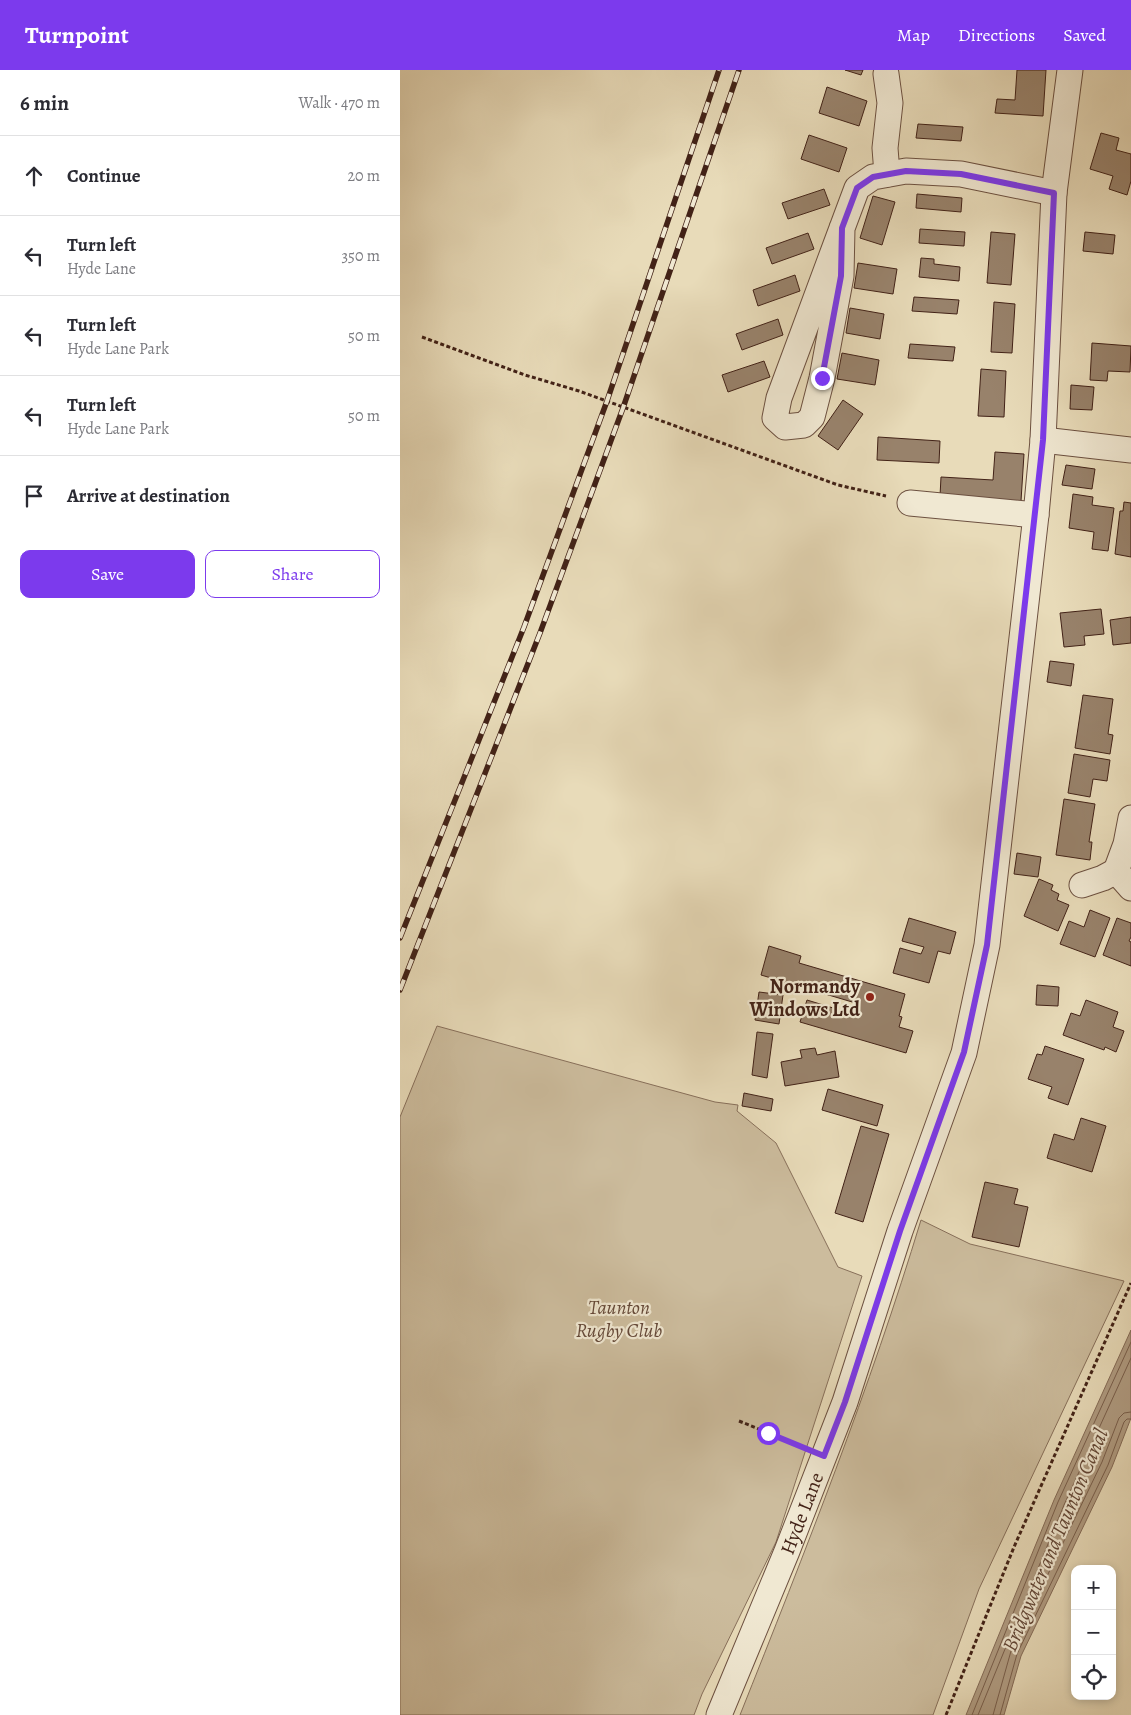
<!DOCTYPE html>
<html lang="en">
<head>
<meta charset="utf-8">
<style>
	body { margin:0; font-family:Alegreya,serif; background:#f7f7f7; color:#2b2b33 }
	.controls { position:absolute; right:15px; bottom:15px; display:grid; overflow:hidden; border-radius:10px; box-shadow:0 2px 8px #0003 }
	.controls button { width:45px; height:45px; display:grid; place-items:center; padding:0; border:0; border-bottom:1px solid #e1e1e2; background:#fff; color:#2b2b33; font:25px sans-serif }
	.stop { position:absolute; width:15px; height:15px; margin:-11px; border:4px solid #7c3aed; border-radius:50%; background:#fff }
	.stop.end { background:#7c3aed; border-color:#fff; box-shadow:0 1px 5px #0008 }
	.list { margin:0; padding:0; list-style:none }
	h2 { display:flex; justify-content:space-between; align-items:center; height:65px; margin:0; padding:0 20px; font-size:21px }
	h2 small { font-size:16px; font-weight:400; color:#7c7c81 }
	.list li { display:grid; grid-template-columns:32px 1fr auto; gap:15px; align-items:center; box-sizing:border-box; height:80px; padding:0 20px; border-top:1px solid #e1e1e2 }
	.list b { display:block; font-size:19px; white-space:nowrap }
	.list p { margin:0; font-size:16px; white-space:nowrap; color:#7c7c81 }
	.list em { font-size:16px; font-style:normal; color:#7c7c81 }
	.actions { display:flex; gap:10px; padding:15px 20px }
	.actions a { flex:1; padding:11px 0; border:1px solid #7c3aed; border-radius:10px; text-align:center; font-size:18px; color:#7c3aed }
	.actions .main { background:#7c3aed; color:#fff }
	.icon { flex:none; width:28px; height:28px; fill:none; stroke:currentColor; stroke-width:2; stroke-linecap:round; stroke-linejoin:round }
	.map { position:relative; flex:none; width:731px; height:1645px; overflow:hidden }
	header { display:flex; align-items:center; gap:30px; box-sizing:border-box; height:70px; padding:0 25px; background:#7c3aed; color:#fff }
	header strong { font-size:24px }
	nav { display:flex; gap:28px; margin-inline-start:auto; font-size:18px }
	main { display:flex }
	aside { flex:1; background:#fff }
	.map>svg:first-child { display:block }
	.green { fill:#ccbc9d; stroke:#876f5a }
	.water { fill:#b09c82; stroke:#846b57 }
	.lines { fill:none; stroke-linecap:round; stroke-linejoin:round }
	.shore { stroke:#795f4c; stroke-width:1 }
	.building { fill:#98826b; stroke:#422217 }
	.minor-casing { stroke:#6c5040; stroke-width:27 }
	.path { stroke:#422217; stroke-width:3; stroke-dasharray:4 2.5; stroke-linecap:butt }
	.minor { stroke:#f0e8d2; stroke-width:25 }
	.rail-casing { stroke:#422217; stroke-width:5.5 }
	.rail { stroke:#f0e8d2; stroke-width:4; stroke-dasharray:11; stroke-linecap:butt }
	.route { stroke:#7c3aed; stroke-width:6 }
	.poi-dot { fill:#8f2418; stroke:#f0e8d2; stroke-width:2 }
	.labels { text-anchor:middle; stroke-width:4.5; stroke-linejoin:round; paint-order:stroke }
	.poi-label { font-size:20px; font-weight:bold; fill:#422217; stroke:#f0e8d2; text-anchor:end }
	.park-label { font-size:20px; font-style:italic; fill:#644838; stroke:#f0e8d2 }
	.street-label { font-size:20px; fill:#422217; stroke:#f0e8d2 }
	.water-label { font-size:21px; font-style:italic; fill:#634737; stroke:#f0e8d2 }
</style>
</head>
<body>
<header>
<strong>Turnpoint</strong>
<nav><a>Map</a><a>Directions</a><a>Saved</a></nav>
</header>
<main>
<aside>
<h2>6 min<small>Walk · 470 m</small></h2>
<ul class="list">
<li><svg class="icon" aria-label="ahead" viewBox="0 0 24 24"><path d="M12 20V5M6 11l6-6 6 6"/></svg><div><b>Continue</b></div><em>20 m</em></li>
<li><svg class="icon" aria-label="left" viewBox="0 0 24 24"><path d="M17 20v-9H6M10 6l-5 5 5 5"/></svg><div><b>Turn left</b><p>Hyde Lane</p></div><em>350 m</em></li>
<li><svg class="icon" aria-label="left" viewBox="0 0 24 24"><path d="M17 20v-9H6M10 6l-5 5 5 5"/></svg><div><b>Turn left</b><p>Hyde Lane Park</p></div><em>50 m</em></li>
<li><svg class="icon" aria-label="left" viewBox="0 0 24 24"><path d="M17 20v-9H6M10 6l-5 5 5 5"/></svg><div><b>Turn left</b><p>Hyde Lane Park</p></div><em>50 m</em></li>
<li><svg class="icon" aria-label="arrive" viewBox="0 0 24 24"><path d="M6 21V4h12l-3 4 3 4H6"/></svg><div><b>Arrive at destination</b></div></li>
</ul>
<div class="actions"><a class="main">Save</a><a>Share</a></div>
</aside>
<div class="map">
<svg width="731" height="1645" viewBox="0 0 731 1645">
	<rect width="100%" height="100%" fill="#e8dbb9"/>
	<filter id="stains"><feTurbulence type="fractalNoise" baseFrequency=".004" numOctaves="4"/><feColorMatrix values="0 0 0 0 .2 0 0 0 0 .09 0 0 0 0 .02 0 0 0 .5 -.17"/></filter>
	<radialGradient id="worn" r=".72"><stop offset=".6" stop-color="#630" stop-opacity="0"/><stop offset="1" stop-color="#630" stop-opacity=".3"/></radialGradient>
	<path class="green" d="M37 956 315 1032 338 1035 337 1041 376 1073 438 1197 462 1206 376 1472 302 1624 294 1645H0V1047Z
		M521 1150 570 1174 724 1211 579 1519 533 1645H340C405 1482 470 1318 521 1150Z"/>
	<path class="water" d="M731 1260V1348L712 1397 621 1586 604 1645H566L654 1430Z"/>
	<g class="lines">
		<path class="shore" d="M572 1645 658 1432 731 1272
			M578 1645 664 1435 731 1288
			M593 1645 611 1581 702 1392 719 1348 724 1343 731 1342
			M600 1645 617 1584 708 1395 724 1352 727 1349H731"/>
	</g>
	<path class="building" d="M445 0H463L461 5Z
		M617 0H646L643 46 595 43 597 29 615 30Z
		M427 17 467 31 459 56 419 43Z
		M518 54 563 57 561 71 516 68Z
		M701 63 719 68 716 80 731 84V111L727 125 709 119 713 106 690 99Z
		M409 65 447 78 439 102 401 89Z
		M424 119 430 135 388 149 382 133Z
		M517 124 562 128 561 142 516 138Z
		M473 126 495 132 482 175 460 168Z
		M520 159 565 162 564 176 519 173Z
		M591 162 615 164 611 215 587 213Z
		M685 162 715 165 713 184 683 181Z
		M408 163 414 179 372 194 366 178Z
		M521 188 534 189V194L560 197 559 211 519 207Z
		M458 193 497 199 493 224 454 218Z
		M395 205 400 221 358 236 353 220Z
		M514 227 559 230 557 244 512 241Z
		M594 232 615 234 612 283 591 282Z
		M450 238 484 244 480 269 446 263Z
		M378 249 383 265 342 280 336 264Z
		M692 273 731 276 730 302 708 301 707 311 690 310Z
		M510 274 555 277 553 291 508 288Z
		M442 283 479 290 475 315 437 309Z
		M364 291 370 307 328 322 322 305Z
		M581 299 606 301 604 347 578 346Z
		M671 315 694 317 692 340 670 339Z
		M443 330 463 344 438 380 418 366Z
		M478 367 540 371 539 393 477 390Z
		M595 382 624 384 621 431 540 426 541 407 593 410Z
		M666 395 695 399 692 419 662 415Z
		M673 424 693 427 692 435 714 438 708 481 692 479 694 462 669 458Z
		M724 432 731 433V487L715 484 720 441H723Z
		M701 539 704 564 684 566 685 575 664 577 660 543Z
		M731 547V573L713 575 710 550Z
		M650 591 674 594 671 616 647 612Z
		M683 625 713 629 708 664 713 665 710 684 675 678Z
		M674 684 710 690 707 711 693 709 690 727 668 723Z
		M664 729 695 734 689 772H692L690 790 656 785Z
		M617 783 641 787 638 807 614 804Z
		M639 809 653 815 651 820 659 824 657 830 669 835 658 861 624 846Z
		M690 840 710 848 695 887 660 874 669 851 684 857Z
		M509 848 556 862 550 884 538 881 529 913 493 903 500 878 521 884 524 877 502 871Z
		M717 848 731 853V867L729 871 731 872V896L703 885Z
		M369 876 401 886 399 893 505 924 499 946 502 947 499 957 513 961 506 983 400 952 407 930 456 945 459 934 361 905Z
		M637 915 659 917 658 936 636 935Z
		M359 922 383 925 379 954 355 950Z
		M686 930 718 942 713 957 724 961 716 982 705 977 704 980 663 965 671 943 680 946Z
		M357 962 373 964 367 1008 352 1005Z
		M645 976 684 989 668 1035 648 1028 652 1017 628 1009 637 984 642 985Z
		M415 978 417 985 435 981 439 1007 385 1016 381 992 402 988 400 980Z
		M428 1019 483 1035 477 1056 422 1040Z
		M344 1023 373 1029 371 1041 342 1036Z
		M681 1048 706 1056 692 1102 647 1088 654 1064 674 1070Z
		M461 1056 489 1064 463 1152 435 1143Z
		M585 1112 618 1119 614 1134 628 1137 619 1177 572 1167Z"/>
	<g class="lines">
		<g class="minor-casing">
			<g id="minor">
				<path d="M486 4 490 33 485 78 487 104"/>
				<path d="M442 158 441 206 422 308 412 347 404 355 385 357 375 348 379 328 435 177 457 118 473 107 506 101 561 104 654 123"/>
				<path d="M643 370 731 380"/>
				<path d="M510 433 636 445"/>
				<path d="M731 748 726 774 716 801 731 818"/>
				<path d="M682 815 703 808 716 801"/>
				<path id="s1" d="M319 1645 387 1481 445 1332 500 1161 564 983 587 875 636 445 643 370 654 123 670 0"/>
			</g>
		</g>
		<path class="path" d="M22 267 125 305 179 321 438 415 486 426
			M339 1351 401 1376
			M546 1645 614 1477 731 1213"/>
		<use href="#minor" class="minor"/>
		<g class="rail-casing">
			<path id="rail" d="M0 868 124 557 207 331 319 0
				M0 920 140 563 223 338 339 0"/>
		</g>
		<use href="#rail" class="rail"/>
	</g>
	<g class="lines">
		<path class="route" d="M368 1363 424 1386 445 1332 500 1161 564 982 587 875 643 370 654 123 561 104 506 101 473 107 457 118 442 158 441 206 422 308"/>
	</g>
	<circle class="poi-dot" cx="470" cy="927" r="5"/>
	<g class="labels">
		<g class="poi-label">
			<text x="460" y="923">Normandy<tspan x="460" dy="23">Windows Ltd</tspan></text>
		</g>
		<g class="park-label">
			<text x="219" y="1244">Taunton<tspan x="219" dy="23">Rugby Club</tspan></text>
		</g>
		<g class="street-label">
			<text dy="7" stroke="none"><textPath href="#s1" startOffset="218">Hyde Lane</textPath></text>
		</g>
		<g class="water-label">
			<text transform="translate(655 1470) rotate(-67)" y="7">Bridgwater and Taunton Canal</text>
		</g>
	</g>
	<rect width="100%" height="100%" filter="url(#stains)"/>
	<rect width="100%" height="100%" fill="url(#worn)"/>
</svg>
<div class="controls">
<button>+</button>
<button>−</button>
<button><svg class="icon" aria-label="locate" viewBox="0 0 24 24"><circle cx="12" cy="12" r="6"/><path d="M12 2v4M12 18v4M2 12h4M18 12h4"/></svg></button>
</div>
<div class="stop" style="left:368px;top:1363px"></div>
<div class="stop end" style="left:422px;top:308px"></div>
</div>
</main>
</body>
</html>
